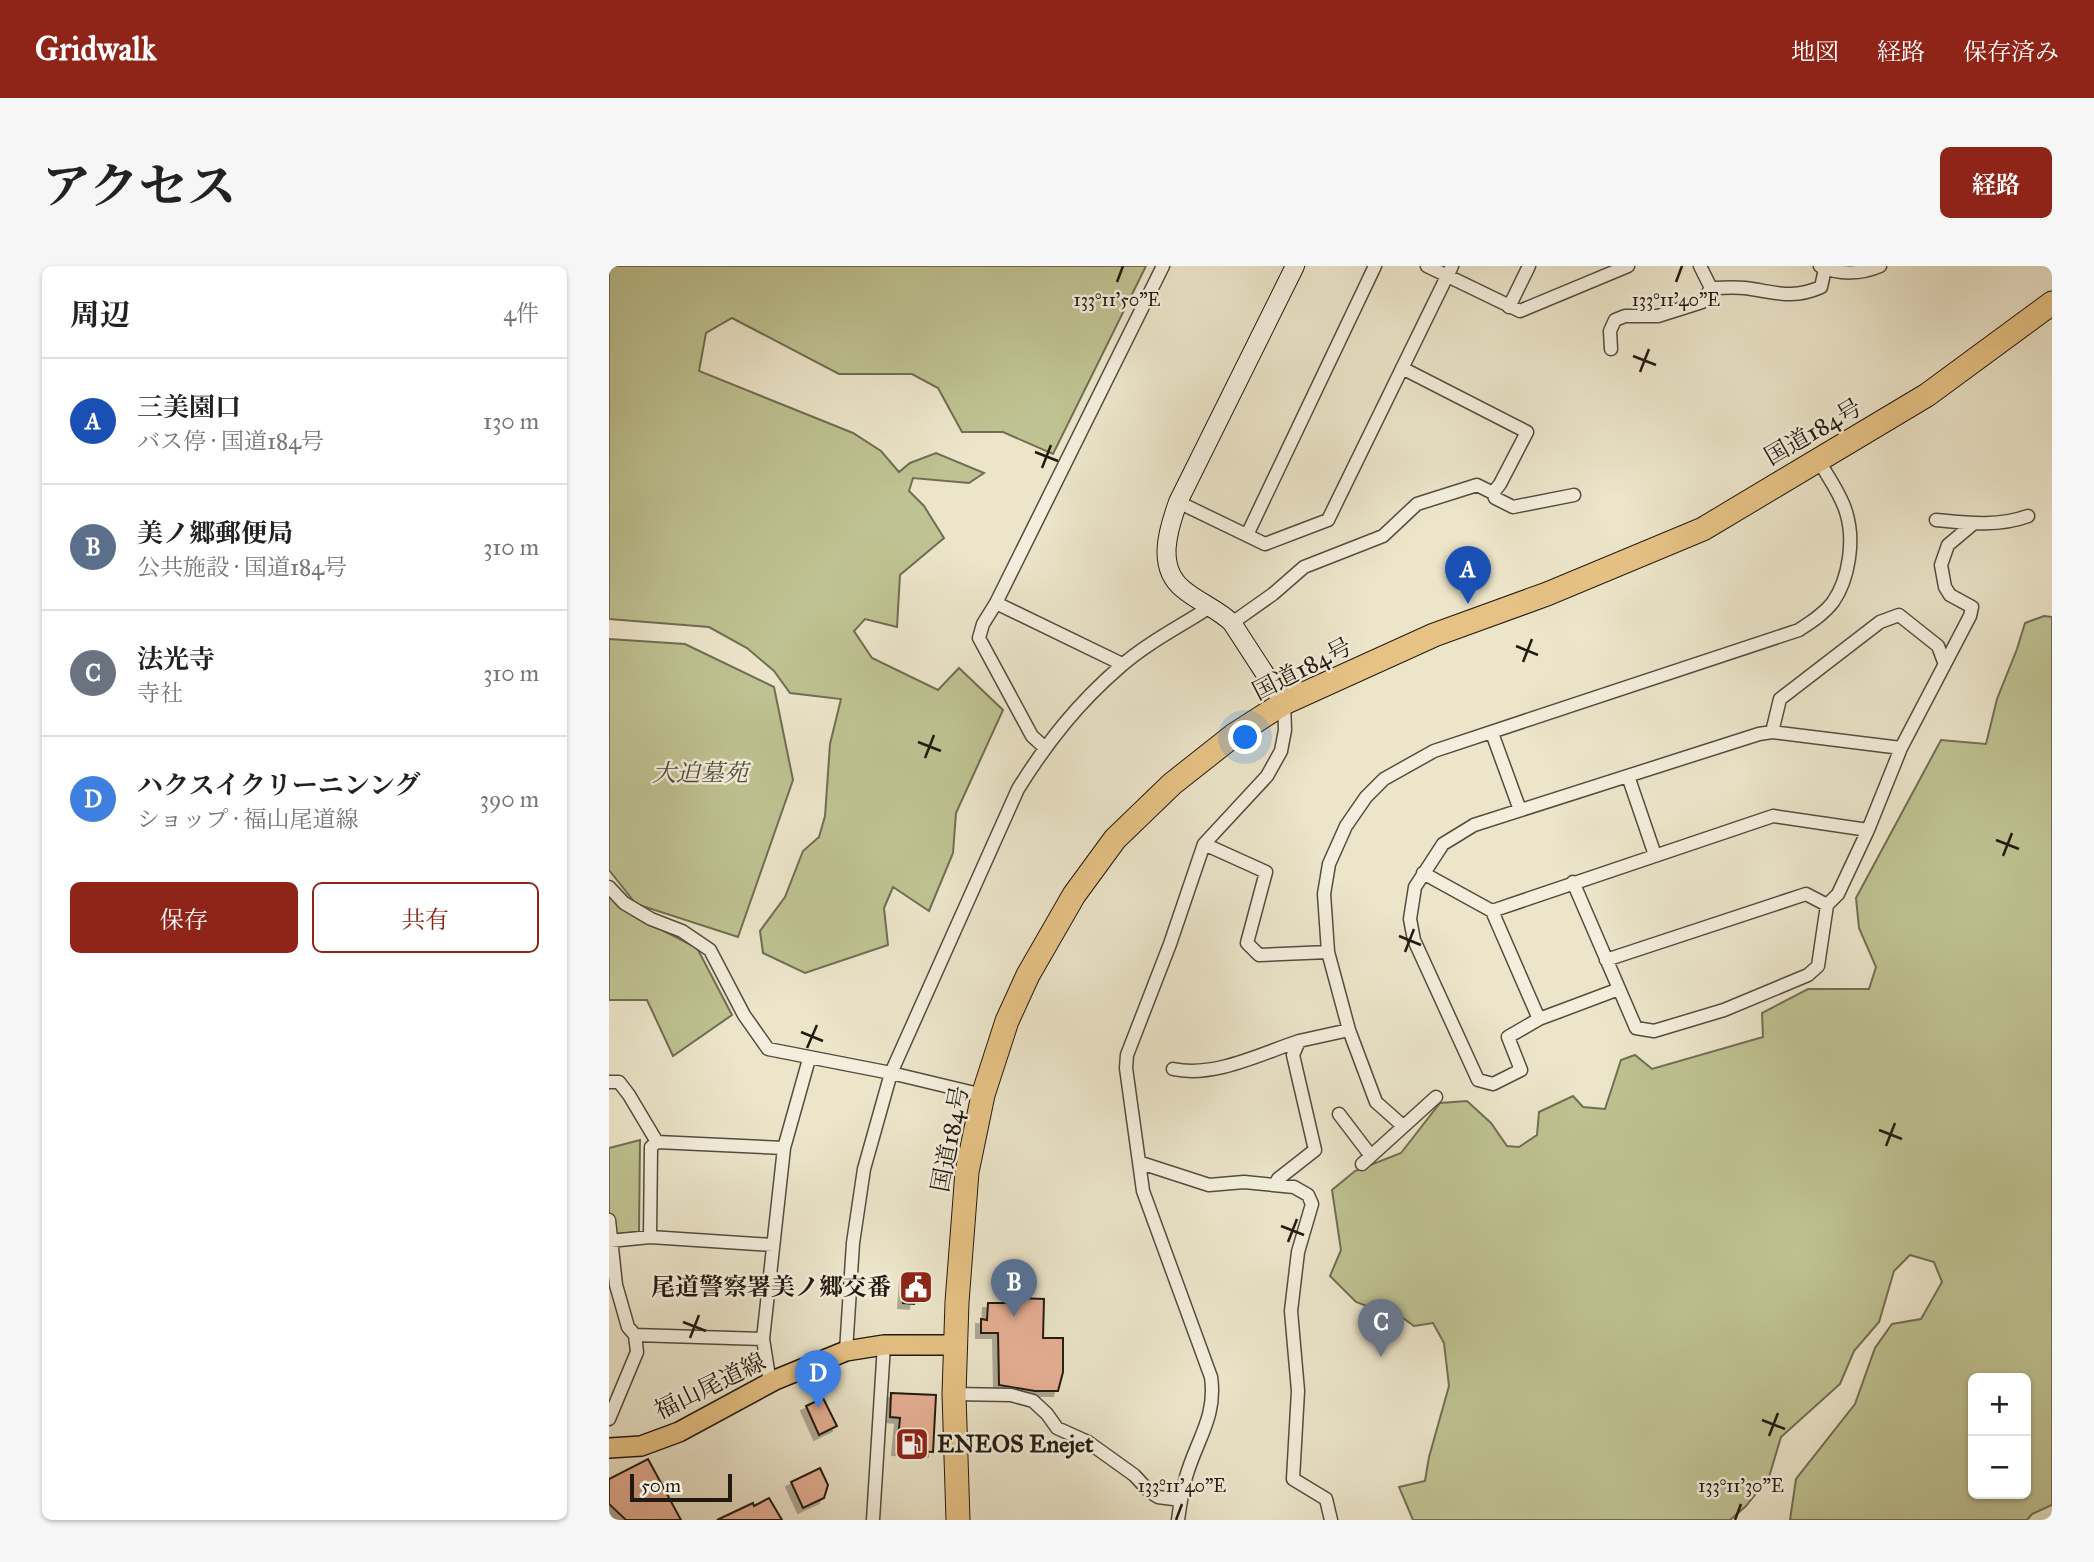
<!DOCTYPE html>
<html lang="ja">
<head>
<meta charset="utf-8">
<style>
	body { margin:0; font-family:"IM FELL Great Primer","Noto Serif JP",serif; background:#f6f6f6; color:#222 }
	.controls { position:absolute; right:21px; bottom:21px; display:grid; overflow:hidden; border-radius:10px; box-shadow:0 2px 5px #0004 }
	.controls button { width:63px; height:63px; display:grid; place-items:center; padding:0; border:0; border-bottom:2px solid #e0e0e0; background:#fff; color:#222; font:35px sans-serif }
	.scale { position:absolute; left:21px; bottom:18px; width:102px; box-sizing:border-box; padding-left:7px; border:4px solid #221a11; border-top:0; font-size:19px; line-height:24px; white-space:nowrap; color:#221a11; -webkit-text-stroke:5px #f3eedd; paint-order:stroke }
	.you { position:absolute; left:637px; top:472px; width:24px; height:24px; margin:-18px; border:5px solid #fff; border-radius:50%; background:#1a73e8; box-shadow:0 0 0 10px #1a73e833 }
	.badge { display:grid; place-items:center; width:46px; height:46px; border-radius:50%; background:#8f2418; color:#fff; font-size:23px; font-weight:700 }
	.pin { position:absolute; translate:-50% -58px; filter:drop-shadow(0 2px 4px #0008) }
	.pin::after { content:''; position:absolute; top:37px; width:24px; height:21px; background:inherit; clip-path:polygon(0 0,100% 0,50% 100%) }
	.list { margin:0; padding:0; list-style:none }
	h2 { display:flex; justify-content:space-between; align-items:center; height:91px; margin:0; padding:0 28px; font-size:30px }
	h2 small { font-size:23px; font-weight:400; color:#767676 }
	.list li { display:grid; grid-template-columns:46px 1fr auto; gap:21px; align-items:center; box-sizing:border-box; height:126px; padding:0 28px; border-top:2px solid #e0e0e0 }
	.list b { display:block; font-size:26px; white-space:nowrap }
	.list p { margin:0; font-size:23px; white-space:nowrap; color:#767676 }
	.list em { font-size:23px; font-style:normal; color:#767676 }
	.actions { display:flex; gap:14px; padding:21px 28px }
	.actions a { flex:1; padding:16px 0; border:2px solid #8f2418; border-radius:10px; text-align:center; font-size:24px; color:#8f2418 }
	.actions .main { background:#8f2418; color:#fff }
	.map { position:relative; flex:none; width:1443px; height:1254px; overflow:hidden; border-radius:10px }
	header { display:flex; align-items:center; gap:42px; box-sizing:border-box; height:98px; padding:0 35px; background:#8f2418; color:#fff }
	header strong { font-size:33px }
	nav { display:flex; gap:38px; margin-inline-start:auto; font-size:24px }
	.intro { display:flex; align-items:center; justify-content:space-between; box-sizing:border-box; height:168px; padding:0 42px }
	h1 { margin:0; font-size:49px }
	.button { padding:18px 32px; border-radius:10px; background:#8f2418; color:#fff; font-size:24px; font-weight:700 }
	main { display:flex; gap:42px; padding:0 42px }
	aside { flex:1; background:#fff; border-radius:10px; box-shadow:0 2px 5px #0004 }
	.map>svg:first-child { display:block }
	.green { fill:#bfc292; stroke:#706e52; stroke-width:2; fill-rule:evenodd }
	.building { fill:#e6af95; stroke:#221a11; stroke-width:2; filter:url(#shadow) }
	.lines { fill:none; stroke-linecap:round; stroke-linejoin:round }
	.street-casing { stroke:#544d3f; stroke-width:15 }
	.secondary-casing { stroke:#221a11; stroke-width:20 }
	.primary-casing { stroke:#221a11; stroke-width:22 }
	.highway-casing { stroke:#221a11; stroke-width:25 }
	.street { stroke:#f3eedd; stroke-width:12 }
	.secondary { stroke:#f3eedd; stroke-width:18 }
	.primary { stroke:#e6c285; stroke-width:19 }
	.highway { stroke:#e6c285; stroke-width:23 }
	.ticks { fill:none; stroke:#221a11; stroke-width:2.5 }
	.labels { text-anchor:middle; stroke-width:5; stroke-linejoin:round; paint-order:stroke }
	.street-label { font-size:24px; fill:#221a11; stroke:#f3eedd }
	.park-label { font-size:24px; font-style:italic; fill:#514c38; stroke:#f3eedd }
	.poi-label { font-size:24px; font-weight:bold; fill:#221a11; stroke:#f3eedd; text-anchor:end }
	.ticks-label { font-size:18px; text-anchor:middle; fill:#221a11; stroke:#f3eedd; stroke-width:5; stroke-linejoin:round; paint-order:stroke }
</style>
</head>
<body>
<header>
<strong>Gridwalk</strong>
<nav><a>地図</a><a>経路</a><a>保存済み</a></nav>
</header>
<div class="intro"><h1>アクセス</h1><a class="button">経路</a></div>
<main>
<aside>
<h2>周辺<small>4件</small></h2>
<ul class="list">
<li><span class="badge" style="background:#1a4fb4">A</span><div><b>三美園口</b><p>バス停 · 国道184号</p></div><em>130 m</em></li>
<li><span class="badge" style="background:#5c6f8a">B</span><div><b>美ノ郷郵便局</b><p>公共施設 · 国道184号</p></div><em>310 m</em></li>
<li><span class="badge" style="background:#6b7280">C</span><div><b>法光寺</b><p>寺社</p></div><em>310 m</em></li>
<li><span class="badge" style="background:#3f7fe0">D</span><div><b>ハクスイクリーニンング</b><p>ショップ · 福山尾道線</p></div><em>390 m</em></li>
</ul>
<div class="actions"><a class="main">保存</a><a>共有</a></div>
</aside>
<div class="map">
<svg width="1443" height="1254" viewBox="0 0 1443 1254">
	<defs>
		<filter id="shadow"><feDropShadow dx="-5" dy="5" stdDeviation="0" flood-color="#0004"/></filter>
	</defs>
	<rect width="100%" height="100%" fill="#ece5ca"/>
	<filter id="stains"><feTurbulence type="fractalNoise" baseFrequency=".00286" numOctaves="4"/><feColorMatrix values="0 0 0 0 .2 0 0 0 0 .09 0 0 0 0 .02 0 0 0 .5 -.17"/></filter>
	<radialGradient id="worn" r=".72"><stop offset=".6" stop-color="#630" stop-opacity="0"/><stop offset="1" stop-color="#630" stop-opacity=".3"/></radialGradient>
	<path class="green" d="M0 0H537L444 188 394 166H353L329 122 303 108H230L123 52 97 67 90 105 244 167 272 185 290 206 301 197 327 187 375 207 360 217 304 212 300 225 315 240 335 272 291 309 288 361 256 353 245 365 263 392 329 424 350 402 394 444 347 547 344 587 320 645 284 621 275 642 279 679 196 707 154 687 151 665 176 631 194 585 210 571 216 550 221 478 232 433 181 427 165 405 138 382 100 361 0 353Z
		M1435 350 1443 351V1239L1423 1248 1418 1254H1181L1187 1213 1246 1138 1266 1082 1283 1058 1312 1053 1333 1016 1325 996 1301 989 1285 1005 1270 1056 1245 1085 1231 1118 1172 1171 1160 1211 1137 1240 1121 1254H804L790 1221 816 1215 820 1191 840 1120 835 1077 824 1057 805 1060 784 1045 768 1044 747 1036 721 1010 732 984 723 924 746 905 792 887 831 837 858 835 882 857 898 880 910 881 928 869 930 846 964 830 974 841 996 843 1012 794 1026 789 1043 803 1154 771 1153 747 1199 723H1260L1267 701 1250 662 1247 632 1332 474 1377 478 1388 433 1408 383 1416 357ZM1364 1112H1417V1228H1364Z
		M0 373 76 378 165 421 184 514 129 671 27 638 0 604Z
		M0 621 45 660 88 682 123 749 64 790 38 734H0Z
		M31 874 30 966 6 968 0 951V882Z"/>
	<path class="building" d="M296 1010 318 1011 317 1032 306 1031 305 1038 294 1037Z
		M404 1032 435 1033 434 1072H454V1106L449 1125H426L390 1119 389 1067H372V1053L378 1054 379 1037H404Z
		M282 1127 327 1129 324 1186 288 1184 291 1152 281 1151Z
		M214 1132 228 1160 210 1169 197 1140Z
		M39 1193 72 1254H17L0 1238V1213Z
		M211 1202 219 1219 215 1232 194 1242 182 1216Z
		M160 1232 173 1254H108L144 1237 145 1240Z"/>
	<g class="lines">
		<g class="street-casing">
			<path id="street" d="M818 0 911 45 1019 0
				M1091 0 1102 22C1113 22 1125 21 1136 22 1167 26 1182 34 1212 21L1216 3
				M1211 0C1230 9 1253 8 1271 0
				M900 41 920 0
				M1002 83 1001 65 1006 54 1016 50H1049L1093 36 1102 22
				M884 227 886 232 904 241 965 229
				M569 236 656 278 719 254 843 0
				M1327 254C1358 257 1389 261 1419 250
				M638 269 766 0
				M387 337 513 398
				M623 357 664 328 695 301 774 270 808 238 868 219 884 227 891 218 918 166 793 102
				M1163 466 1171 433 1271 356 1290 349 1329 380 1335 396
				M883 467 911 544
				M435 481 423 470 370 372 374 358 387 337 554 0
				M1019 510 1046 589
				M595 578 657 606 638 677 650 689 719 686
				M814 607 883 645 1164 550 1259 564
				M964 616 1027 762 1045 765 1115 744 1199 709 1209 700 1218 639 1229 628 1259 564 1292 482 1361 350 1363 341 1341 329 1336 321 1332 299 1339 279 1364 258
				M0 621 15 637 42 653 73 665 101 684 135 749 159 783 282 807 374 829
				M883 645 930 753
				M997 694 1197 628 1218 639
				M1010 723 930 753 899 771 912 804 884 818 869 814 805 674 801 653 806 621 834 578 865 559 1150 468 1163 466 1292 482
				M564 803C605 812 651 788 690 775
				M0 816H10L20 829 48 876
				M730 848 762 890
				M794 860 767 836 740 764 719 686 715 628 720 598 737 560 757 531 775 513 825 485 1190 364C1202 356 1215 348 1224 336 1240 313 1246 274 1237 246 1232 228 1218 210 1209 193
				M532 897 600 919 635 916 685 921 699 929 703 938 689 986 682 1045 689 1125 684 1213 717 1233 722 1254
				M753 898 827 831
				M666 919 669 913 706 884 684 789 690 775 740 764
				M0 954 7 1019 19 1061 26 1069 28 1086 0 1153
				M41 971 42 881 48 876 175 882
				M1 975 41 971 164 979
				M26 1069 154 1073
				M237 1085 244 977 255 903 282 807 409 523C439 475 469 437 512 400 538 377 572 360 601 341
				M161 1117 154 1073 175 882 200 793
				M345 1128 402 1129 424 1135 438 1148 448 1162 479 1176 525 1209 541 1226 549 1231 572 1234
				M264 1254 275 1079
				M569 1254C571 1239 573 1225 577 1211 587 1175 608 1151 602 1111L534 925 517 802 518 789 561 678 595 578 658 510 672 485 676 464 675 437"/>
		</g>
		<g class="secondary-casing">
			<path id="secondary" d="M675 437 623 357C609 343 589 336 574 323 547 301 559 264 569 236L686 0"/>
		</g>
		<g class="primary-casing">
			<path id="primary" d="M0 1182 32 1180 70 1166 166 1114 237 1085 275 1079H345"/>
		</g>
		<g class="highway-casing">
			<path id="highway" d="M349 1254 345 1128 348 1036 358 906 374 829 398 755 419 709 465 629 506 573 563 518 625 469 675 437 825 369 938 328 1094 263 1318 129 1443 37"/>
		</g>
		<use href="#street" class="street"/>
		<use href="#secondary" class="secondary"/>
		<use href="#primary" class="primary"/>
		<use href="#highway" class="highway"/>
	</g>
	<path class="ticks" d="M508 16 514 0M1067 16 1073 0M1024 90 1047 99M1031 106 1040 83M426 186 449 195M433 202 442 179M907 380 929 389M914 396 923 373M309 476 332 485M316 492 325 469M1387 574 1410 583M1394 590 1403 567M790 670 812 679M796 686 805 663M192 766 214 775M198 782 208 759M1270 864 1293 873M1277 880 1286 857M672 960 695 969M679 976 688 953M74 1056 97 1065M81 1072 90 1049M1153 1154 1176 1163M1160 1170 1169 1147M567 1254 573 1238M1126 1254 1132 1238"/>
	<defs>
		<g id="civic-square" transform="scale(1.75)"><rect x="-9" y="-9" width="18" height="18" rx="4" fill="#8f2418" stroke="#f3eedd"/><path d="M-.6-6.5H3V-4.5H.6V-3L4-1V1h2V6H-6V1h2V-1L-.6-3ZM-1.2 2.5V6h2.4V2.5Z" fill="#fff"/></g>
		<g id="fuel-square" transform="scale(1.75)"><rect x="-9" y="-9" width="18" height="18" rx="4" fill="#8f2418" stroke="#f3eedd"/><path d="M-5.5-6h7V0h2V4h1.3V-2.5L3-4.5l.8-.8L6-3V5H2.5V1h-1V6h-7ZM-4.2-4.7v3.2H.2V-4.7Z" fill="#fff"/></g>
	</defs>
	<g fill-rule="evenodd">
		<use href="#civic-square" x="307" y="1021"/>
		<use href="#fuel-square" x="303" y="1178"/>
	</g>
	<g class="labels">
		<g class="street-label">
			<text transform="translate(1204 166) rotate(-30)" y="8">国道184号</text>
			<text transform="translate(693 403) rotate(-27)" y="8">国道184号</text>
			<text transform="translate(341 873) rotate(-79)" y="8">国道184号</text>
			<text transform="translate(101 1120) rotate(-26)" y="8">福山尾道線</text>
		</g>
		<g class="park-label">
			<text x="91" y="515">大迫墓苑</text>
		</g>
		<g class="poi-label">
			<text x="282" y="1029">尾道警察署美ノ郷交番</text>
			<text x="328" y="1186" text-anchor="start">ENEOS Enejet</text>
		</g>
	</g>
	<g class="ticks-label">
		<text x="1067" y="40">133°11'40"E</text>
		<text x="508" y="40">133°11'50"E</text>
		<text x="573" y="1226">133°11'40"E</text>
		<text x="1132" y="1226">133°11'30"E</text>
	</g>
	<rect width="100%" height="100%" filter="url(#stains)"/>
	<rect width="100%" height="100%" fill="url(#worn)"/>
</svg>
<div class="controls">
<button>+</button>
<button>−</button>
</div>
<div class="scale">50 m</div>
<div class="you"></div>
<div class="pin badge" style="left:859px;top:338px;background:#1a4fb4">A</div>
<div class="pin badge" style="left:405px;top:1051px;background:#5c6f8a">B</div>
<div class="pin badge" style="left:772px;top:1091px;background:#6b7280">C</div>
<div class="pin badge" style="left:209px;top:1142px;background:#3f7fe0">D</div>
</div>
</main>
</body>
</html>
